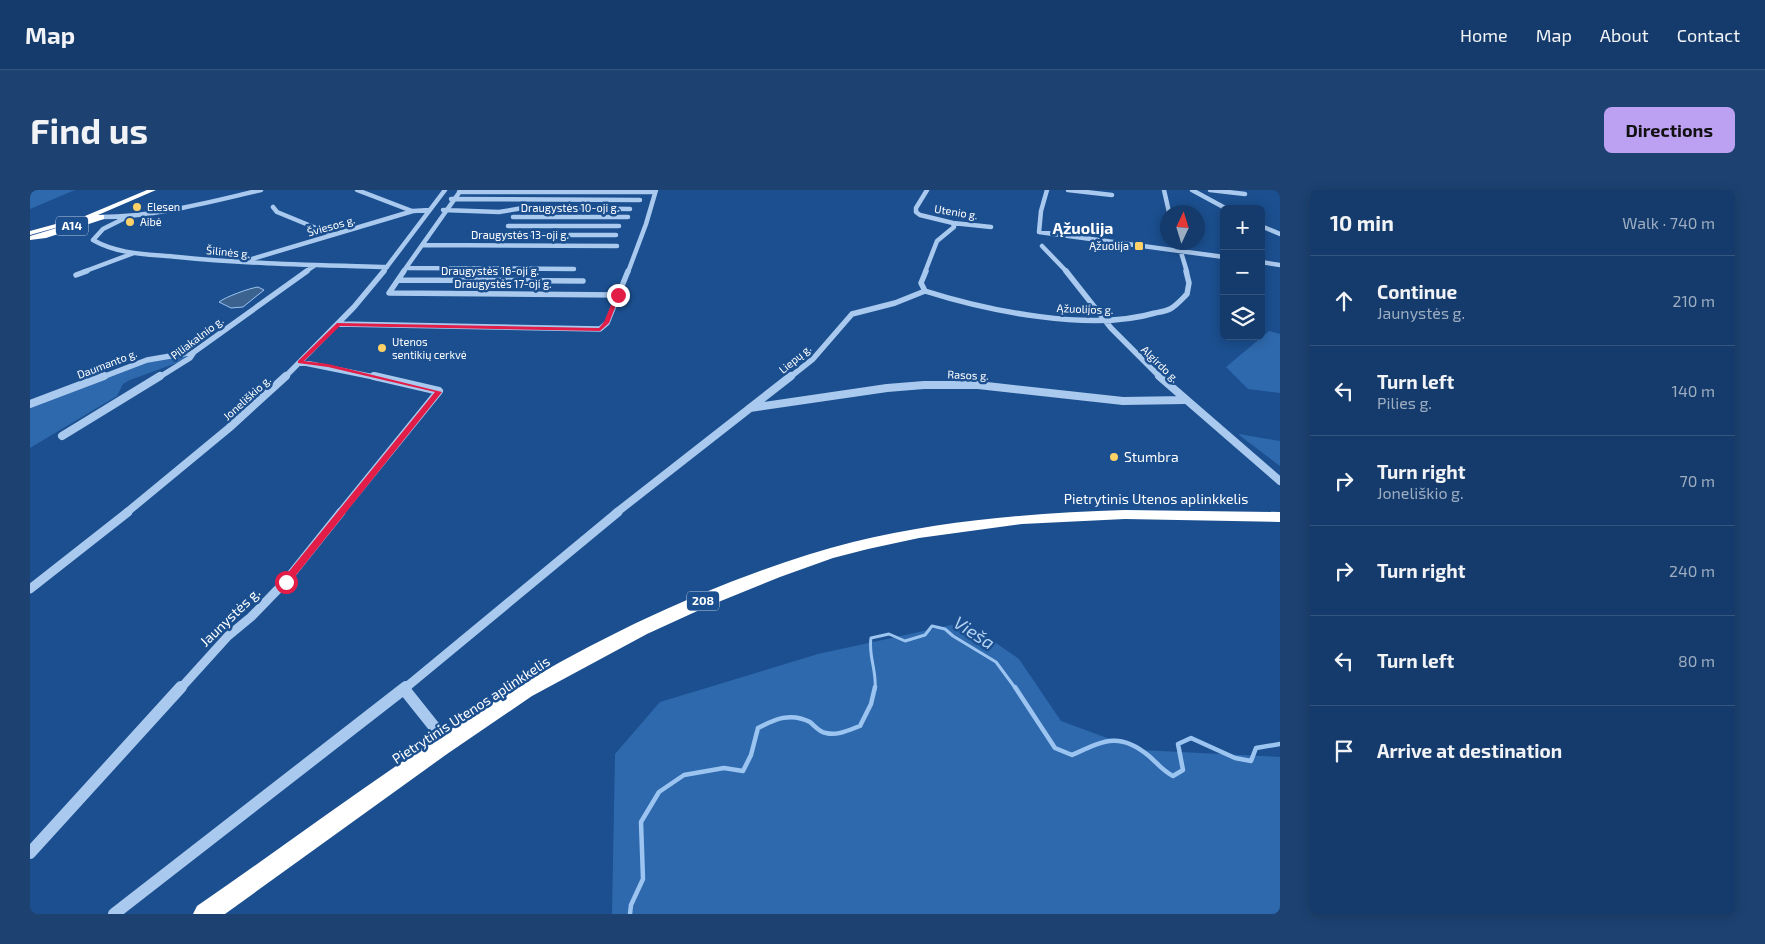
<!DOCTYPE html>
<html lang="en">
<head>
<meta charset="utf-8">
<style>
	body { margin:0; font-family:"Exo 2",sans-serif; background:#1d4271; color:#f1f3f6 }
	.controls { position:absolute; right:15px; top:15px; display:grid; overflow:hidden; border-radius:8px; box-shadow:0 2px 12px #0003 }
	.controls button { width:45px; height:45px; display:grid; place-items:center; padding:0; border:0; border-bottom:1px solid #33557e; background:#143b6b; color:#f1f3f6; font:25px sans-serif }
	.compass { position:absolute; left:1130px; top:15px; width:45px; height:45px; border-radius:50%; background:#143b6b; box-shadow:0 2px 12px #0003; rotate:4deg }
	.stop { position:absolute; width:15px; height:15px; margin:-11px; border:4px solid #e11d48; border-radius:50%; background:#fff }
	.stop.end { background:#e11d48; border-color:#fff; box-shadow:0 1px 5px #0008 }
	.list { margin:0; padding:0; list-style:none }
	h2 { display:flex; justify-content:space-between; align-items:center; height:65px; margin:0; padding:0 20px; font-size:21px }
	h2 small { font-size:16px; font-weight:400; color:#9dadc1 }
	.list li { display:grid; grid-template-columns:32px 1fr auto; gap:15px; align-items:center; box-sizing:border-box; height:90px; padding:0 20px; border-top:1px solid #33557e }
	.list b { display:block; font-size:19px; white-space:nowrap }
	.list p { margin:0; font-size:16px; white-space:nowrap; color:#9dadc1 }
	.list em { font-size:16px; font-style:normal; color:#9dadc1 }
	.icon { flex:none; width:28px; height:28px; fill:none; stroke:currentColor; stroke-width:2; stroke-linecap:round; stroke-linejoin:round }
	.map { position:relative; flex:none; width:1250px; height:724px; overflow:hidden; border-radius:8px }
	header { display:flex; align-items:center; gap:30px; box-sizing:border-box; height:70px; padding:0 25px; background:#143b6b; border-bottom:1px solid #33557e }
	header strong { font-size:24px }
	nav { display:flex; gap:28px; margin-inline-start:auto; font-size:18px }
	.intro { display:flex; align-items:center; justify-content:space-between; box-sizing:border-box; height:120px; padding:0 30px }
	h1 { margin:0; font-size:35px }
	.button { padding:12px 22px; border-radius:8px; background:#bca0f2; color:#111; font-size:18px; font-weight:700 }
	main { display:flex; gap:30px; padding:0 30px }
	aside { flex:1; background:#143b6b; border-radius:8px; box-shadow:0 2px 12px #0003 }
	.map>svg:first-child { display:block }
	.green { fill:#2e69ad }
	.water { fill:#3c6290; stroke:#9cc4f0 }
	.lines { fill:none; stroke-linecap:round; stroke-linejoin:round }
	.stream-far1 { stroke:#9cc4f0; stroke-width:3 }
	.stream { stroke:#9cc4f0; stroke-width:4.5 }
	.minor-far4 { stroke:#a9c9ee; stroke-width:4.5 }
	.minor-far3 { stroke:#a9c9ee; stroke-width:5.5 }
	.minor-far2 { stroke:#a9c9ee; stroke-width:8 }
	.minor-far1 { stroke:#a9c9ee; stroke-width:9 }
	.minor { stroke:#a9c9ee; stroke-width:12 }
	.highway { fill:#fff; fill-rule:evenodd }
	.route { fill:#e11d48 }
	.poi-dot { fill:#ffd166; stroke:#1b4f8f; stroke-width:2 }
	.labels { text-anchor:middle; stroke-width:5; stroke-linejoin:round; paint-order:stroke }
	.far-poi-label { font-size:11px; fill:#fff; stroke:#1b4f8f; text-anchor:start }
	.far-street-label { font-size:11px; fill:#fff; stroke:#1b4f8f }
	.shield { fill:#1b4f8f; stroke:#bbcadd; stroke-width:1 }
	.shield-label { font-size:12px; font-weight:bold; fill:#fff }
	.poi-label { font-size:14px; fill:#fff; stroke:#1b4f8f; text-anchor:start }
	.street-label { font-size:14px; fill:#fff; stroke:#1b4f8f }
	.far-district-label { font-size:16px; font-weight:bold; fill:#fff; stroke:#1b4f8f }
	.near-water-label { font-size:18px; font-style:italic; fill:#b5d3f5; stroke:#1b4f8f }
</style>
</head>
<body>
<header>
<strong>Map</strong>
<nav><a>Home</a><a>Map</a><a>About</a><a>Contact</a></nav>
</header>
<div class="intro"><h1>Find us</h1><a class="button">Directions</a></div>
<main>
<div class="map">
<svg width="1250" height="724" viewBox="0 0 1250 724">
	<rect width="100%" height="100%" fill="#1b4f8f"/>
	<path class="green" d="M0 0H45L0 19Z
		M1239 141 1250 144V203L1218 199 1196 177Z
		M164 162 160 168 100 190 93 194 87 206 0 258V214L117 170Z
		M1209 244 1250 251V276L1209 245Z
		M921 435 956 446 989 469 1031 531 1110 560 1250 567V724H582L585 564 630 512 788 464Z"/>
	<path class="water" d="M228 97 234 100 213 117 201 118 189 112C195 107 220 98 228 97Z"/>
	<g class="lines">
		<path class="stream-far1" d="M845 499C847 481 838 465 841 448L859 444 875 451 895 445 902 436 915 439 923 446 966 472 986 499"/>
		<path class="stream" d="M985 497 1025 558 1042 565C1073 551 1089 541 1119 566 1127 573 1133 581 1143 586L1153 580 1148 554 1161 548 1205 568 1221 571 1226 558 1250 554
			M600 724 601 715 613 689 611 632 629 602 654 585 694 578 713 581 721 565 728 538C745 529 761 522 780 532 785 536 789 542 796 543 807 546 819 540 830 536L841 514 845 497"/>
		<path class="minor-far4" d="M327 0 382 21
			M897 0 886 18V22L890 25 923 33 961 37
			M1017 0 1011 21 1009 42 1194 67
			M1038 0 1082 5
			M1134 0 1139 22
			M1162 0 1197 19
			M1180 0 1215 4
			M429 2H625
			M421 9 610 10
			M243 17 247 22 303 45
			M413 20 469 22 493 18 600 19
			M71 27C125 27 179 12 231 0
			M97 27 73 39 63 50C89 65 119 64 148 67 217 74 287 75 357 77
			M483 27H598
			M478 36H589
			M1231 36 1250 44
			M472 45H586
			M1148 52 1157 82
			M393 55 587 56
			M1012 56 1037 82
			M215 71 383 21 400 20
			M1231 72 1250 75
			M377 78 544 79
			M53 82 104 63
			M275 82 284 76
			M353 82 415 0
			M373 82 431 0
			M598 82 616 34 626 0
			M895 82 907 51 924 37 923 33"/>
		<path class="minor-far3" d="M374 81 359 103 588 105
			M1036 81 1081 138 1131 188
			M46 85 57 81
			M368 90 553 91
			M895 101C958 121 1061 142 1125 123 1130 122 1136 121 1140 119 1146 116 1152 109 1157 104L1159 93 1156 81
			M895 101 891 93 896 81
			M308 134 570 139 577 133 598 81
			M270 172 349 188
			M70 188 117 170 164 162
			M128 188 160 168 164 162 277 81
			M254 188 324 117 354 81
			M759 188 783 169 822 124 865 113 895 101"/>
		<path class="minor-far2" d="M1129 186 1250 291
			M0 214 74 186
			M720 218 857 198 894 195H948L1093 211 1155 210
			M32 246 130 186
			M96 323 199 238 256 186
			M310 323 409 201 344 186
			M586 323 761 186"/>
		<path class="minor-far1" d="M0 399 98 322
			M150 499 198 446 221 427 255 392 311 322
			M374 499 588 322"/>
		<path class="minor" d="M374 499 417 553
			M0 663 151 497
			M84 724 376 497"/>
		<path class="highway" d="M117 0H126L68 25H74V29L16 48 0 50V46L50 31 0 45V41L55 26Z
			M1095 320 1250 322V332L1095 329 992 334 889 348 838 359 803 368 750 387 676 417 617 444 502 506 417 564 195 724H163L167 716C273 643 377 564 487 497 587 437 710 381 823 352 912 330 1004 323 1095 320Z"/>
	</g>
	<path class="route" d="M588 104 590 105 579 133 570 141 310 136 274 171 298 174 412 202 259 394H252V390L405 202 298 177 268 173V171L307 133 569 138 574 132 585 105Z"/>
	<g class="poi-dot">
		<circle cx="107" cy="17" r="5"/>
		<circle cx="100" cy="32" r="5"/>
		<rect x="1104" y="51" width="10" height="10" rx="2.5"/>
		<circle cx="352" cy="158" r="5"/>
		<circle cx="1084" cy="267" r="5"/>
	</g>
	<g class="labels">
		<g class="far-poi-label">
			<text x="117" y="21">Elesen</text>
			<text x="110" y="36">Aibė</text>
			<text x="1099" y="60" text-anchor="end">Ąžuolija</text>
			<text x="362" y="156">Utenos<tspan x="362" dy="13">sentikių cerkvė</tspan></text>
		</g>
		<g class="far-street-label">
			<text x="540" y="22">Draugystės 10-oji g.</text>
			<text transform="translate(926 22) rotate(9)" y="4">Utenio g.</text>
			<text transform="translate(301 36) rotate(-16)" y="4">Šviesos g.</text>
			<text x="490" y="49">Draugystės 13-oji g.</text>
			<text transform="translate(198 62) rotate(5)" y="4">Šilinės g.</text>
			<text x="460" y="85">Draugystės 16-oji g.</text>
			<text x="473" y="98">Draugystės 17-oji g.</text>
			<text transform="translate(1055 119) rotate(2)" y="4">Ąžuolijos g.</text>
			<text transform="translate(167 148) rotate(-37)" y="4">Piliakalnio g.</text>
			<text transform="translate(765 169) rotate(-40)" y="4">Liepų g.</text>
			<text transform="translate(77 174) rotate(-21)" y="4">Daumanto g.</text>
			<text transform="translate(1130 174) rotate(44)" y="4">Algirdo g.</text>
			<text transform="translate(938 185) rotate(2)" y="4">Rasos g.</text>
			<text transform="translate(217 208) rotate(-42)" y="4">Joneliškio g.</text>
		</g>
		<g class="shield">
			<rect x="26" y="26.5" width="32" height="19" rx="4"/>
			<rect x="657" y="401.5" width="32" height="19" rx="4"/>
		</g>
		<g class="shield-label">
			<text x="42" y="40">A14</text>
			<text x="673" y="415">208</text>
		</g>
		<g class="poi-label">
			<text x="1094" y="272">Stumbra</text>
		</g>
		<g class="street-label">
			<text x="1126" y="314">Pietrytinis Utenos aplinkkelis</text>
			<text transform="translate(200 427) rotate(-44)" y="5">Jaunystės g.</text>
			<text transform="translate(441 520) rotate(-33)" y="5">Pietrytinis Utenos aplinkkelis</text>
		</g>
		<g class="far-district-label">
			<text x="1053" y="44">Ąžuolija</text>
		</g>
		<g class="near-water-label">
			<text transform="translate(944 443) rotate(33)" y="6">Vieša</text>
		</g>
	</g>
</svg>
<div class="controls">
<button>+</button>
<button>−</button>
<button><svg class="icon" aria-label="layers" viewBox="0 0 24 24"><path d="M12 4l9 5-9 5-9-5zM3 14l9 5 9-5"/></svg></button>
</div>
<svg class="compass" viewBox="-18 -18 36 36"><path d="M0-13l5 13h-10z" fill="#e53935"/><path d="M0 13l5-13h-10z" fill="#9dadc1"/></svg>
<div class="stop" style="left:256px;top:392px"></div>
<div class="stop end" style="left:588px;top:105px"></div>
</div>
<aside>
<h2>10 min<small>Walk · 740 m</small></h2>
<ul class="list">
<li><svg class="icon" aria-label="ahead" viewBox="0 0 24 24"><path d="M12 20V5M6 11l6-6 6 6"/></svg><div><b>Continue</b><p>Jaunystės g.</p></div><em>210 m</em></li>
<li><svg class="icon" aria-label="left" viewBox="0 0 24 24"><path d="M17 20v-9H6M10 6l-5 5 5 5"/></svg><div><b>Turn left</b><p>Pilies g.</p></div><em>140 m</em></li>
<li><svg class="icon" aria-label="right" viewBox="0 0 24 24"><path d="M7 20v-9h11M14 6l5 5-5 5"/></svg><div><b>Turn right</b><p>Joneliškio g.</p></div><em>70 m</em></li>
<li><svg class="icon" aria-label="right" viewBox="0 0 24 24"><path d="M7 20v-9h11M14 6l5 5-5 5"/></svg><div><b>Turn right</b></div><em>240 m</em></li>
<li><svg class="icon" aria-label="left" viewBox="0 0 24 24"><path d="M17 20v-9H6M10 6l-5 5 5 5"/></svg><div><b>Turn left</b></div><em>80 m</em></li>
<li><svg class="icon" aria-label="arrive" viewBox="0 0 24 24"><path d="M6 21V4h12l-3 4 3 4H6"/></svg><div><b>Arrive at destination</b></div></li>
</ul>
</aside>
</main>
</body>
</html>
